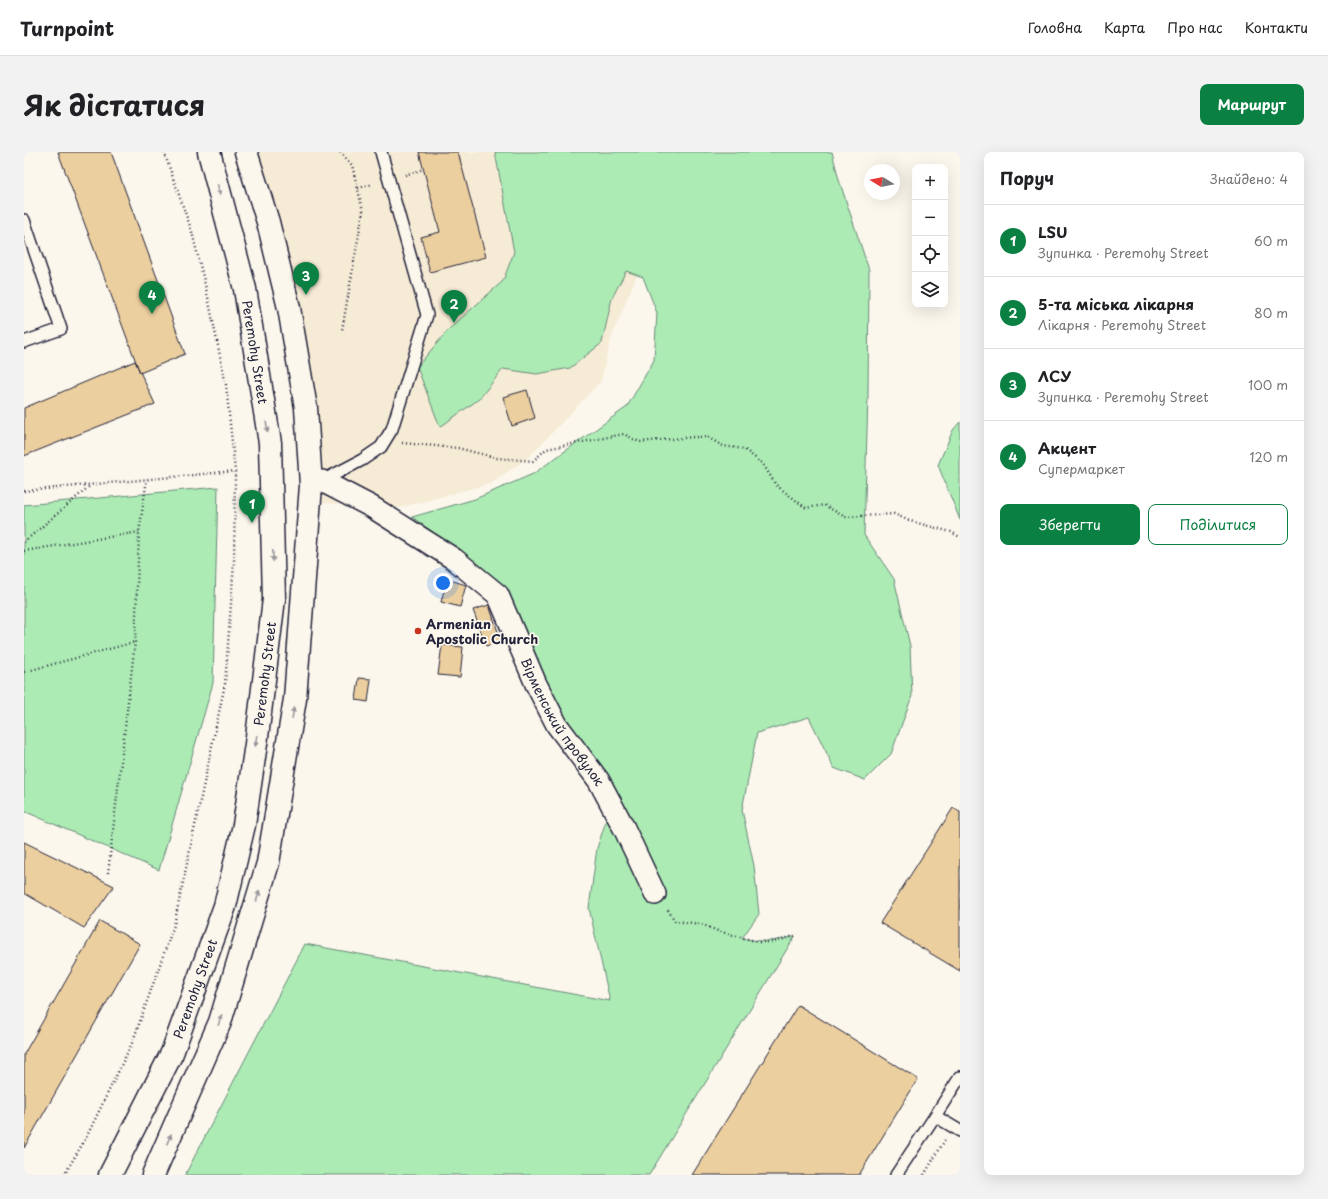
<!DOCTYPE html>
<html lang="uk">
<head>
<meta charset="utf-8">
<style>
	body { margin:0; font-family:"Playpen Sans",sans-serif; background:#f2f2f2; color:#202124 }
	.controls { position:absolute; right:12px; top:12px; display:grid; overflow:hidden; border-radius:8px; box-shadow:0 4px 16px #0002 }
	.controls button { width:36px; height:36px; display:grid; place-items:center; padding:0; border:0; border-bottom:1px solid #e0e0e0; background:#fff; color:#202124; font:20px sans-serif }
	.compass { position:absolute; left:840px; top:12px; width:36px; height:36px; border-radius:50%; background:#fff; box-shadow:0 4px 16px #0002; rotate:280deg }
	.you { position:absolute; left:419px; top:431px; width:14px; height:14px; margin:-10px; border:3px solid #fff; border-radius:50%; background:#1a73e8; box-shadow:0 0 0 6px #1a73e833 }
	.badge { display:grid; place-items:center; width:26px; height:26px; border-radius:50%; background:#0b8043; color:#fff; font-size:13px; font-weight:700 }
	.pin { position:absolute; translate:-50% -33px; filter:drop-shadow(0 1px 2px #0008) }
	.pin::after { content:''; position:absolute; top:21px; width:14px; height:12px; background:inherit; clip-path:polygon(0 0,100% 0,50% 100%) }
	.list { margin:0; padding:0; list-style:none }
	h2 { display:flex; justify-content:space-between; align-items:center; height:52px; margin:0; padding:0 16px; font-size:17px }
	h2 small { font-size:13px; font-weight:400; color:#757577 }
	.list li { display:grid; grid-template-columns:26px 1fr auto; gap:12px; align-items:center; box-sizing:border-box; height:72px; padding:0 16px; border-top:1px solid #e0e0e0 }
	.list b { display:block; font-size:15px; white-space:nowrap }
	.list p { margin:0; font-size:13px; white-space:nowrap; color:#757577 }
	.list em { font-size:13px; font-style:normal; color:#757577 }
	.actions { display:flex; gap:8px; padding:12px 16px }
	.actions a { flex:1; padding:9px 0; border:1px solid #0b8043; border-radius:8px; text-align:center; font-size:14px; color:#0b8043 }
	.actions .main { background:#0b8043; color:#fff }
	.icon { flex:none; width:22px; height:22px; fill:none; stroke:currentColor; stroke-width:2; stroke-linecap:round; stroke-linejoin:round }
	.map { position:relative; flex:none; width:936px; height:1023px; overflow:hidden; border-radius:8px }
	header { display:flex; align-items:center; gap:24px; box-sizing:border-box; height:56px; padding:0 20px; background:#fff; border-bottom:1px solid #e0e0e0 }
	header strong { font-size:19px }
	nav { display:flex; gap:22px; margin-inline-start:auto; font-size:14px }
	.intro { display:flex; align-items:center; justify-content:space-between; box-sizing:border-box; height:96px; padding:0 24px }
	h1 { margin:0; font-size:28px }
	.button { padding:10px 18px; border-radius:8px; background:#0b8043; color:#fff; font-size:14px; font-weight:700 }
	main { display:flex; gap:24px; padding:0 24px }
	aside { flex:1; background:#fff; border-radius:8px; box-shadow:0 4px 16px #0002 }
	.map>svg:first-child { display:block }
	.built { fill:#f6ebd5 }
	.green { fill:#acecb4; stroke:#678778 }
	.building { fill:#eccf9f; stroke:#22223b }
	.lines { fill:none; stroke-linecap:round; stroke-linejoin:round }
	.lane-casing { stroke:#22223b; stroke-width:14 }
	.street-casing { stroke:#22223b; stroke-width:24 }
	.secondary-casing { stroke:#22223b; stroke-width:25 }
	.path { stroke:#22223b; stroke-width:2.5; stroke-dasharray:1 3; stroke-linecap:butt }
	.lane { stroke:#fbf7ec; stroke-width:11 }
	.street { stroke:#fbf7ec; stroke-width:21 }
	.secondary { stroke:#fbf7ec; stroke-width:22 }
	.oneway { fill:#99979c }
	.poi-dot { fill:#c8321e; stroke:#fbf7ec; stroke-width:1.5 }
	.labels { text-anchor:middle; stroke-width:3.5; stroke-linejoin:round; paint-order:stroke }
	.street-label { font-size:13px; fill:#22223b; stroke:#fbf7ec }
	.poi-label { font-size:13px; font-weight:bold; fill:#22223b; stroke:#fbf7ec; text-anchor:start }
</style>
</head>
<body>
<header>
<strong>Turnpoint</strong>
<nav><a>Головна</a><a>Карта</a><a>Про нас</a><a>Контакти</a></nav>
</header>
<div class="intro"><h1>Як дістатися</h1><a class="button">Маршрут</a></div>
<main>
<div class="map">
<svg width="936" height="1023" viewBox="0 0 936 1023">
	<rect width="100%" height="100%" fill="#fbf7ec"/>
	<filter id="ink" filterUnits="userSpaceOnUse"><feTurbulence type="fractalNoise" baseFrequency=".025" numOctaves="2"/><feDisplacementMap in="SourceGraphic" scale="8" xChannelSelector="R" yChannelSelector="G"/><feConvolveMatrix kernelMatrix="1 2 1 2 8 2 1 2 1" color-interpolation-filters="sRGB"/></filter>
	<g filter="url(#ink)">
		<path class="built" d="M222 0H645L648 37 587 186 577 229 505 305 468 331 375 356 286 350 282 256Z"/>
		<path class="green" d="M471 0H808L815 28 845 118 844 243 840 383 870 427 886 494 888 544 867 602 841 628 810 616 785 565 733 581 718 658 730 714 735 762 718 786C741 791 748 790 771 784L625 1023H161L281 792 586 849 565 756 573 696 592 639 527 550 443 405 388 365 451 347 509 322 603 255 630 208 633 161 619 125 602 119 588 146 578 191 546 216 513 222 479 217 455 247 416 275 393 215 424 178 479 129 490 100Z
			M936 270V368L914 313 929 278Z
			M194 335 189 531 135 718 0 659V353Z"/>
		<path class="building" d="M34 0H87L161 202 116 221Z
			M395 0H434L462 105 406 120 397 85 416 80Z
			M111 209 131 252 0 304V256Z
			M503 238 511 266 488 274 479 245Z
			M423 427 442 433 436 455 417 450Z
			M465 453 477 489 462 494 449 458Z
			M418 493 439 495 436 525 414 523Z
			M335 526 347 527 344 550 332 548Z
			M929 656 936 660V819L856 771Z
			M0 690 90 734 60 776 0 741Z
			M76 769 116 792 0 996V902Z
			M774 853 894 927 835 1023H668Z"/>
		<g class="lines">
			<g class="lane-casing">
				<path id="lane" d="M0 68 37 177 0 190
					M298 329 338 308 357 295 368 277 403 163 357 0
					M936 925 911 964 936 979
					M872 1023 911 964"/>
			</g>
			<g class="street-casing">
				<g id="street">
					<path id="s1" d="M287 333 298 329 348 355 430 407 474 443 512 532 533 573 575 629 600 676 631 742"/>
				</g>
			</g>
			<g class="secondary-casing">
				<g id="secondary">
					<path id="s2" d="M86 1023 148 901 201 754 220 673 233 585 250 447 246 291 221 137 185 0"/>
					<path d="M129 1023 196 870 244 711 271 547 287 333 282 256 265 156 244 70 222 0"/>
				</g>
			</g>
			<path class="path" d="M316 0 328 13 339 59 318 178
				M381 23 400 17
				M334 36 349 32
				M378 291 434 296 473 306 509 309 522 297 600 282 615 290 670 285H683L699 294 720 297 739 312 752 333 782 356 800 353 821 365 870 362 886 369 927 380 936 385
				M0 339 211 319
				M0 390 67 333
				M0 399 115 380
				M0 520 111 490
				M84 721 111 490 115 380 123 327
				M644 758 651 769 677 772 694 779 735 790H749L771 784
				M40 1023 62 986 109 889 150 773 201 532 210 411 211 319 204 252 202 233 184 145 168 80 140 0
				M900 1023 921 988"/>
			<use href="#lane" class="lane"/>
			<use href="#street" class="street"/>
			<use href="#secondary" class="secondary"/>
		</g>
		<defs><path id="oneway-solid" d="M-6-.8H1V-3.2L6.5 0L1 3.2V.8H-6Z"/></defs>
		<g class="oneway">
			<use href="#oneway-solid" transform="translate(195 38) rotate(75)"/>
			<use href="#oneway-solid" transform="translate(243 275) rotate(81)"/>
			<use href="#oneway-solid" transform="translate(249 404) rotate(88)"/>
			<use href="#oneway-solid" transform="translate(269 561) rotate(-81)"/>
			<use href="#oneway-solid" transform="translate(232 589) rotate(98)"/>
			<use href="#oneway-solid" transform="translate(234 744) rotate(-73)"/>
			<use href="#oneway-solid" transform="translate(196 868) rotate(-71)"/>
			<use href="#oneway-solid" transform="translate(145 987) rotate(-66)"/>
		</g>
	</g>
	<circle class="poi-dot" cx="394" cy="479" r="4"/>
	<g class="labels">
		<g class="street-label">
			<text transform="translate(231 200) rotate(81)" y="5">Peremohy Street</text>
			<text dy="5" stroke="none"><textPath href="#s2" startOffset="529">Peremohy Street</textPath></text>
			<text dy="5" stroke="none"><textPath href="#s1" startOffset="365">Вірменський провулок</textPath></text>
			<text dy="5" stroke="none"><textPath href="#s2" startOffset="205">Peremohy Street</textPath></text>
		</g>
		<g class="poi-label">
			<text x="402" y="477">Armenian<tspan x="402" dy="15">Apostolic Church</tspan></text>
		</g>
	</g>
</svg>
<div class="controls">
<button>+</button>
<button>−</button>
<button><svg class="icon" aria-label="locate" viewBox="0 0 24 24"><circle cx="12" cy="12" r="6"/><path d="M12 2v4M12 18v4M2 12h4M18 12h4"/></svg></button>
<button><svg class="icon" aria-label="layers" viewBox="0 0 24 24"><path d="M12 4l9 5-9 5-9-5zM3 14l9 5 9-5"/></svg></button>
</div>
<svg class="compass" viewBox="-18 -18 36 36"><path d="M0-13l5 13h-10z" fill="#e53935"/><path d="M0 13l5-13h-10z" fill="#757577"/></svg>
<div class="you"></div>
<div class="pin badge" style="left:228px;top:371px">1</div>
<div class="pin badge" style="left:430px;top:171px">2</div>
<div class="pin badge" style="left:282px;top:143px">3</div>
<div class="pin badge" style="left:128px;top:162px">4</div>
</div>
<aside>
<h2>Поруч<small>Знайдено: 4</small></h2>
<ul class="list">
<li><span class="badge">1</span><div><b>LSU</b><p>Зупинка · Peremohy Street</p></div><em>60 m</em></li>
<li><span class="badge">2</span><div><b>5-та міська лікарня</b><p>Лікарня · Peremohy Street</p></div><em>80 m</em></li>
<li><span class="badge">3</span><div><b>ЛСУ</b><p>Зупинка · Peremohy Street</p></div><em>100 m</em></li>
<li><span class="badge">4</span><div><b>Акцент</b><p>Супермаркет</p></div><em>120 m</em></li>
</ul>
<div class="actions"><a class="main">Зберегти</a><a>Поділитися</a></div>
</aside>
</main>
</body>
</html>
